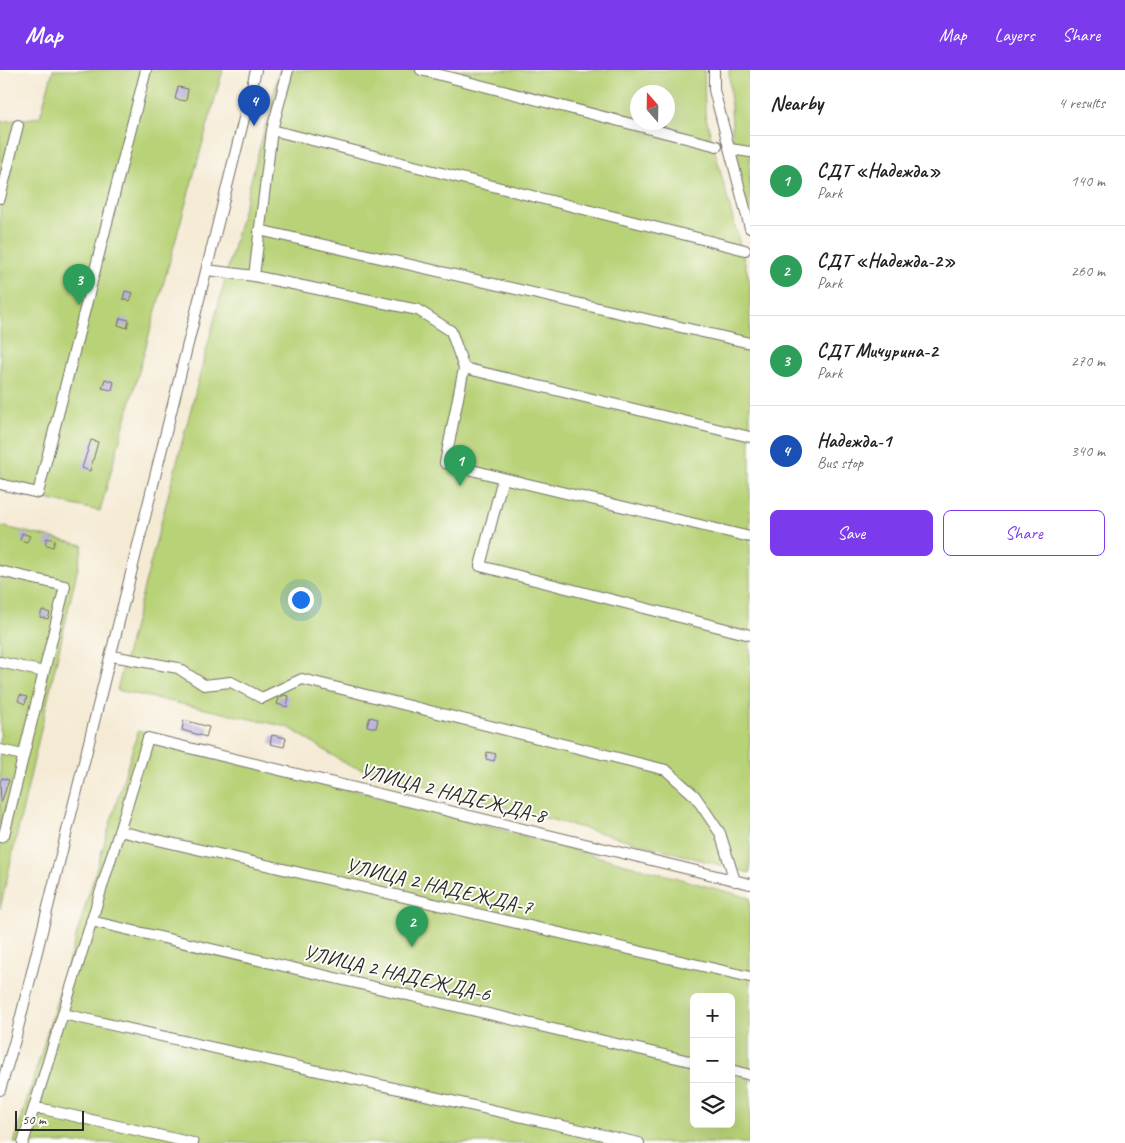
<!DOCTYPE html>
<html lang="en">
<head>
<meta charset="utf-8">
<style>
	body { margin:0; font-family:Caveat,sans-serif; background:#f2f2f2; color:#222 }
	.controls { position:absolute; right:15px; bottom:15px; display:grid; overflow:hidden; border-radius:8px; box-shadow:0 5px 20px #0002 }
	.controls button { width:45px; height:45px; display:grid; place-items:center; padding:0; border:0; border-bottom:1px solid #e0e0e0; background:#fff; color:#222; font:25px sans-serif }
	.compass { position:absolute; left:630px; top:15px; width:45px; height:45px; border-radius:50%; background:#fff; box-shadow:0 5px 20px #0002; rotate:340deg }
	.scale { position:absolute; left:15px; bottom:12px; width:69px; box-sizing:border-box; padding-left:5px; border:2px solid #2b2b2b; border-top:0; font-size:14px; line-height:18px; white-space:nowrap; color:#2b2b2b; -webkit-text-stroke:4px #fdfcf7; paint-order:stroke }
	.you { position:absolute; left:300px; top:529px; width:18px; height:18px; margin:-12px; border:4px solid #fff; border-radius:50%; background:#1a73e8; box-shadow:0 0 0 8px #1a73e833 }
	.badge { display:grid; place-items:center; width:32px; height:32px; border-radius:50%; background:#7c3aed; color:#fff; font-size:16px; font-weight:700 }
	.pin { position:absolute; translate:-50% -41px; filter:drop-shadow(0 1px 2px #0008) }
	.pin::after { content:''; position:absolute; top:26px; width:18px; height:15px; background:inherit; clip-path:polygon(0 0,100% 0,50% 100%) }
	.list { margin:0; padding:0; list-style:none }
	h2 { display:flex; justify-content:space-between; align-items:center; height:65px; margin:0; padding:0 20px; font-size:21px }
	h2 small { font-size:16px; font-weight:400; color:#767676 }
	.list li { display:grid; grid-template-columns:32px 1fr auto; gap:15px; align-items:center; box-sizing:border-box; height:90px; padding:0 20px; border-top:1px solid #e0e0e0 }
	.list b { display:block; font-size:19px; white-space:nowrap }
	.list p { margin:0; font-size:16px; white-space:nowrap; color:#767676 }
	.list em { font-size:16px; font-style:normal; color:#767676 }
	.actions { display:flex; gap:10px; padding:15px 20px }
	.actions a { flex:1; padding:11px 0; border:1px solid #7c3aed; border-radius:8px; text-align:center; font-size:18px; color:#7c3aed }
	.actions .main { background:#7c3aed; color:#fff }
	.icon { flex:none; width:28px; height:28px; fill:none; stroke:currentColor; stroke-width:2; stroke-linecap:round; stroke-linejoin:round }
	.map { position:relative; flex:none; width:750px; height:1073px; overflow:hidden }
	header { display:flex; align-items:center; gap:30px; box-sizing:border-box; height:70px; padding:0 25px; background:#7c3aed; color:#fff }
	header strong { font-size:24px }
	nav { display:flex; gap:28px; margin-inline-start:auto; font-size:18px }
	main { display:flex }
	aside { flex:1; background:#fff }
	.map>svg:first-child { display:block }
	.green { fill:#b8d277; stroke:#727e51; fill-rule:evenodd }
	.building { fill:#baafdd }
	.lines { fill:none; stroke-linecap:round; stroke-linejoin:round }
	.minor-casing { stroke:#726e66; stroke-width:12 }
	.minor { stroke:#fff; stroke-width:10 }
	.labels { text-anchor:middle; stroke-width:4; stroke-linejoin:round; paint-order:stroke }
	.street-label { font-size:21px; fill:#2b2b2b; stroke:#fdfcf7 }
</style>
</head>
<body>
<header>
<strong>Map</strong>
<nav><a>Map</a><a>Layers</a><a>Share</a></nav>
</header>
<main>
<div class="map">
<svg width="750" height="1073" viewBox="0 0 750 1073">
	<rect width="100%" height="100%" fill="#fdfcf7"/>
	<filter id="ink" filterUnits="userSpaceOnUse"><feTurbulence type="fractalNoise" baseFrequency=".02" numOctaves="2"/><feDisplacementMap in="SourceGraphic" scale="10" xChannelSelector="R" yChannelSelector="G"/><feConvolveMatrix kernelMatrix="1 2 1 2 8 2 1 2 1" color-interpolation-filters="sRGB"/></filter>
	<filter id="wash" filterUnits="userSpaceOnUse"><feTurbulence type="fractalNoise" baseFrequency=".0096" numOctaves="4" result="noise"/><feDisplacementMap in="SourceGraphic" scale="20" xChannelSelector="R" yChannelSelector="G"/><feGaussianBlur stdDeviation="1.12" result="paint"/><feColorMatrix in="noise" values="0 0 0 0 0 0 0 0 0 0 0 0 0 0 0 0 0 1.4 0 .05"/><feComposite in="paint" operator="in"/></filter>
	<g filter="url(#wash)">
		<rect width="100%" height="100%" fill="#f5ebd5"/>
		<path class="green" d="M53 0H223L100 441 0 419V52L40 47Z
			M280 0H704L705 44 750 213V803L348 695 288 657 117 620ZM638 22H668V52H638Z
			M729 0H750V156L734 93Z
			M0 456 83 475 0 839Z
			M138 661 750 828V1073H14ZM694 927H731V1054H694Z"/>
		<g id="blocks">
			<path class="building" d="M178 17 188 19 186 31 175 29Z
				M125 221 133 223 130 231 123 229Z
				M120 248 129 250 127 258 118 255Z
				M105 309 114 312 112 320 102 318Z
				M91 370 98 372 90 401 82 398Z
				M22 463 30 466 27 472 20 470Z
				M47 468 55 470 53 477 45 474Z
				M42 540 50 543 48 549 40 547Z
				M20 625 27 627 25 634 18 631Z
				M284 625 289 626 287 637 277 634 279 628Z
				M370 647 378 649 376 658 367 656Z
				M184 650 209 657 206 667 182 660Z
				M272 665 286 668 284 677 270 674Z
				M487 682 496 684 494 691 486 689Z
				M2 708 9 710 1 733 0 712Z"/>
		</g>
	</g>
	<g filter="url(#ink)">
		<use href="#blocks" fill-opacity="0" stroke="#726e66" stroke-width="1"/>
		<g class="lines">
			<g class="minor-casing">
				<path id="minor" d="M421 0 717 76
					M714 0V20L750 158
					M272 60 745 180
					M730 79 750 82
					M0 128 18 55
					M259 160 750 273
					M207 200 254 206 418 240 451 261 464 298 445 393 503 408 480 496 750 565
					M254 206 272 60 288 0
					M464 298 750 367
					M503 408 750 467
					M0 414 38 423 146 0
					M0 501 65 516 4 765 0 767
					M112 586 178 598 204 615 231 612 262 628 302 609 666 700 695 726 720 763 735 811
					M0 592 44 602
					M0 680 23 685
					M119 761 750 907
					M91 851 694 992
					M63 944 639 1073
					M731 1000 750 1005
					M0 1020 15 970 256 0
					M34 1037 193 1073
					M23 1073 148 668 750 814"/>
			</g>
			<use href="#minor" class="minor"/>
		</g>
	</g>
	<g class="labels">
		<g class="street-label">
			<text transform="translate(453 723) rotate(14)" y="7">УЛИЦА 2 НАДЕЖДА-8</text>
			<text transform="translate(439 816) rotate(13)" y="7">УЛИЦА 2 НАДЕЖДА-7</text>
			<text transform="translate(397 903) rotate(13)" y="7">УЛИЦА 2 НАДЕЖДА-6</text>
		</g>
	</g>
</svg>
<div class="controls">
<button>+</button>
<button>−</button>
<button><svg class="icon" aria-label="layers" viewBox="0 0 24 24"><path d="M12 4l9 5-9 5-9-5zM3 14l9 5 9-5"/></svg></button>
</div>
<svg class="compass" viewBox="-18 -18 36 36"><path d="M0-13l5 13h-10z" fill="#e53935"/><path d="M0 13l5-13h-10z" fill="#767676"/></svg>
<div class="scale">50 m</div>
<div class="you"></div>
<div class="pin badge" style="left:460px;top:416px;background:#2e9e5b">1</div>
<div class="pin badge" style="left:412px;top:877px;background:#2e9e5b">2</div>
<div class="pin badge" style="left:79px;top:235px;background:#2e9e5b">3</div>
<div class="pin badge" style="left:254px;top:56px;background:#1a4fb4">4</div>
</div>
<aside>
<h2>Nearby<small>4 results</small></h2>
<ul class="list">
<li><span class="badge" style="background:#2e9e5b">1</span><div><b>СДТ «Надежда»</b><p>Park</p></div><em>140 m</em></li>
<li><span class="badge" style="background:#2e9e5b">2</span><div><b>СДТ «Надежда-2»</b><p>Park</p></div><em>260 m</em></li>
<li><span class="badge" style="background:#2e9e5b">3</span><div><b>СДТ Мичурина-2</b><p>Park</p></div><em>270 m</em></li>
<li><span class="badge" style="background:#1a4fb4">4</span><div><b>Надежда-1</b><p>Bus stop</p></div><em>340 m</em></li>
</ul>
<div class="actions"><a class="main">Save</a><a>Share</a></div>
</aside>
</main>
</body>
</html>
